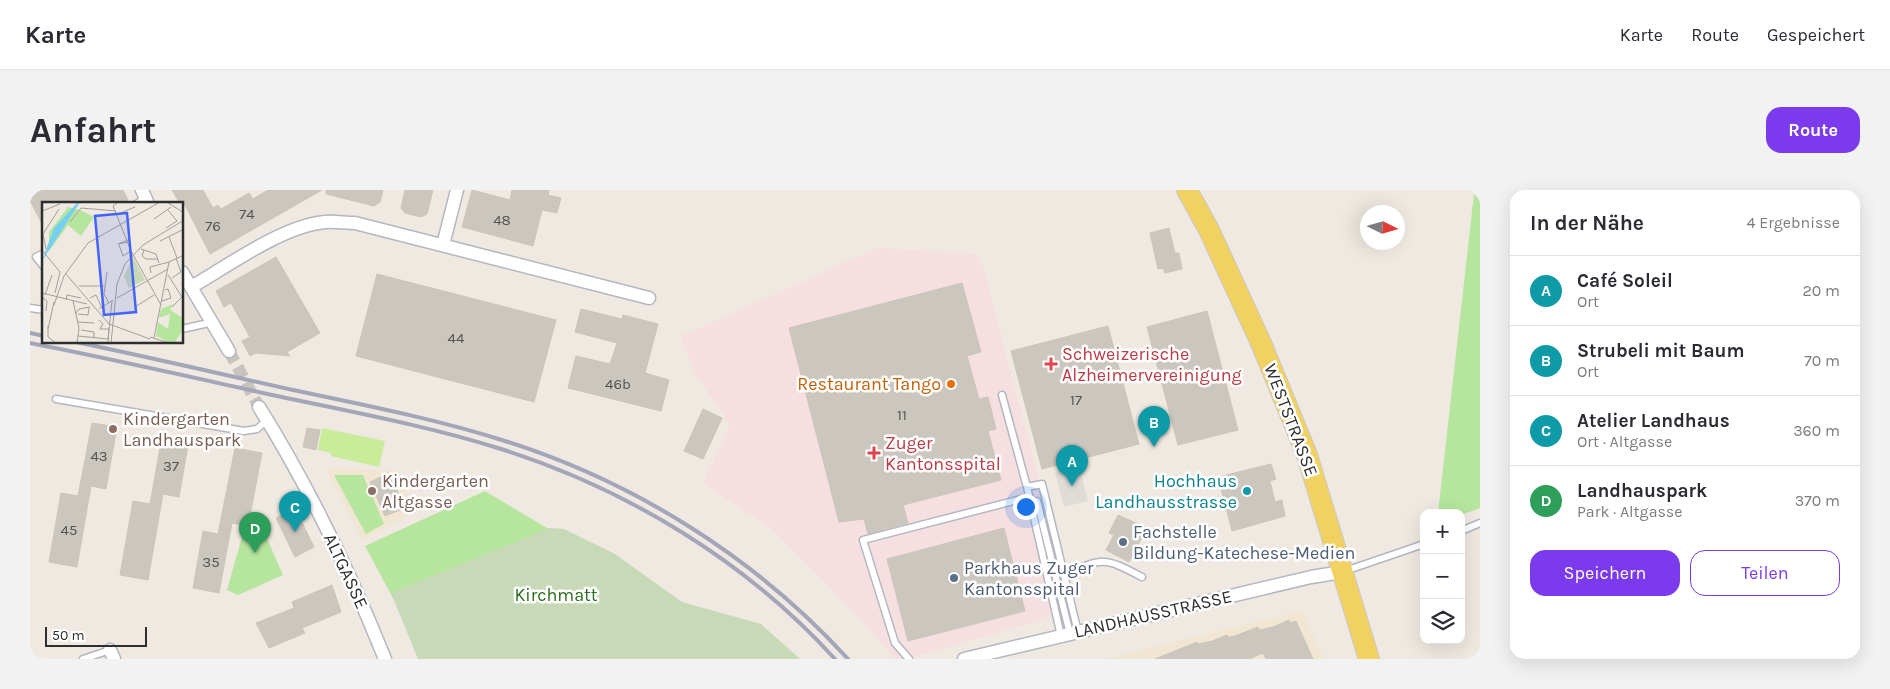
<!DOCTYPE html>
<html lang="de">
<head>
<meta charset="utf-8">
<style>
	body { margin:0; font-family:Karla,sans-serif; background:#f2f2f3; color:#2b2b33 }
	.controls { position:absolute; right:15px; bottom:15px; display:grid; overflow:hidden; border-radius:10px; box-shadow:0 5px 20px #0002 }
	.controls button { width:45px; height:45px; display:grid; place-items:center; padding:0; border:0; border-bottom:1px solid #e1e1e2; background:#fff; color:#2b2b33; font:25px sans-serif }
	.compass { position:absolute; left:1330px; top:15px; width:45px; height:45px; border-radius:50%; background:#fff; box-shadow:0 5px 20px #0002; rotate:95deg }
	.scale { position:absolute; left:15px; bottom:12px; width:102px; box-sizing:border-box; padding-left:5px; border:2px solid #2e2e2e; border-top:0; font-size:14px; line-height:18px; white-space:nowrap; color:#2e2e2e; -webkit-text-stroke:4px #fff; paint-order:stroke }
	.you { position:absolute; left:995px; top:316px; width:18px; height:18px; margin:-12px; border:4px solid #fff; border-radius:50%; background:#1a73e8; box-shadow:0 0 0 8px #1a73e833 }
	.badge { display:grid; place-items:center; width:32px; height:32px; border-radius:50%; background:#7c3aed; color:#fff; font-size:16px; font-weight:700 }
	.pin { position:absolute; translate:-50% -41px; filter:drop-shadow(0 1px 2px #0008) }
	.pin::after { content:''; position:absolute; top:26px; width:18px; height:15px; background:inherit; clip-path:polygon(0 0,100% 0,50% 100%) }
	.list { margin:0; padding:0; list-style:none }
	h2 { display:flex; justify-content:space-between; align-items:center; height:65px; margin:0; padding:0 20px; font-size:21px }
	h2 small { font-size:16px; font-weight:400; color:#7c7c81 }
	.list li { display:grid; grid-template-columns:32px 1fr auto; gap:15px; align-items:center; box-sizing:border-box; height:70px; padding:0 20px; border-top:1px solid #e1e1e2 }
	.list b { display:block; font-size:19px; white-space:nowrap }
	.list p { margin:0; font-size:16px; white-space:nowrap; color:#7c7c81 }
	.list em { font-size:16px; font-style:normal; color:#7c7c81 }
	.actions { display:flex; gap:10px; padding:15px 20px }
	.actions a { flex:1; padding:11px 0; border:1px solid #7c3aed; border-radius:15px; text-align:center; font-size:18px; color:#7c3aed }
	.actions .main { background:#7c3aed; color:#fff }
	.icon { flex:none; width:28px; height:28px; fill:none; stroke:currentColor; stroke-width:2; stroke-linecap:round; stroke-linejoin:round }
	.map { position:relative; flex:none; width:1450px; height:469px; overflow:hidden; border-radius:15px }
	header { display:flex; align-items:center; gap:30px; box-sizing:border-box; height:70px; padding:0 25px; background:#fff; border-bottom:1px solid #e1e1e2 }
	header strong { font-size:24px }
	nav { display:flex; gap:28px; margin-inline-start:auto; font-size:18px }
	.intro { display:flex; align-items:center; justify-content:space-between; box-sizing:border-box; height:120px; padding:0 30px }
	h1 { margin:0; font-size:35px }
	.button { padding:12px 22px; border-radius:15px; background:#7c3aed; color:#fff; font-size:18px; font-weight:700 }
	main { display:flex; gap:30px; padding:0 30px }
	aside { flex:1; background:#fff; border-radius:15px; box-shadow:0 5px 20px #0002 }
	.map>svg:first-child { display:block }
	.education { fill:#f0e6d1 }
	.medical { fill:#f5dfe0 }
	.green { fill:#b6e59e }
	.cemetery { fill:#c8d9b8 }
	.pitch { fill:#c9ec9a }
	.plaza { fill:#dfdcd8 }
	.building { fill:#cbc7bf; stroke:#cbc5ba }
	.lines { fill:none; stroke-linecap:round; stroke-linejoin:round }
	.street-tunnel { stroke:#c8c4bd; stroke-width:12; stroke-dasharray:12 6; stroke-linecap:butt }
	.lane-casing { stroke:#b4b7c1; stroke-width:9 }
	.street-casing { stroke:#b4b7c1; stroke-width:15 }
	.primary-casing { stroke:#c9c9c9; stroke-width:22 }
	.lane { stroke:#fff; stroke-width:6 }
	.street { stroke:#fff; stroke-width:12 }
	.primary { stroke:#f2d163; stroke-width:20 }
	.rail { stroke:#a3a6b8; stroke-width:4 }
	.health-dot { fill:#e0444e; stroke:#fff; stroke-width:2 }
	.food-dot { fill:#e8710a; stroke:#fff; stroke-width:2 }
	.education-dot { fill:#8d6e63; stroke:#fff; stroke-width:2 }
	.culture-dot { fill:#0f9aa8; stroke:#fff; stroke-width:2 }
	.service-dot { fill:#5c6f8a; stroke:#fff; stroke-width:2 }
	.labels { text-anchor:middle; stroke-width:5; stroke-linejoin:round; paint-order:stroke }
	.number-label { font-size:15px; fill:#555452 }
	.health-label { font-size:18px; fill:#be3a42; stroke:#fff; text-anchor:start }
	.food-label { font-size:18px; fill:#c56008; stroke:#fff; text-anchor:end }
	.education-label { font-size:18px; fill:#785e54; stroke:#fff; text-anchor:start }
	.street-label { font-size:18px; fill:#2e2e2e; stroke:#fff }
	.culture-label { font-size:18px; fill:#0d838f; stroke:#fff; text-anchor:end }
	.service-label { font-size:18px; fill:#4e5e75; stroke:#fff; text-anchor:start }
	.park-label { font-size:18px; fill:#2c6e1b; stroke:#fff }
	.inset-road { fill:none; stroke:#a29e99; stroke-width:1 }
	.view { fill:#4264fb; fill-opacity:0.15; stroke:#4264fb; stroke-width:2.5 }
	.inset-edge { fill:none; stroke:#2e2e2e; stroke-width:2.5 }
</style>
</head>
<body>
<header>
<strong>Karte</strong>
<nav><a>Karte</a><a>Route</a><a>Gespeichert</a></nav>
</header>
<div class="intro"><h1>Anfahrt</h1><a class="button">Route</a></div>
<main>
<div class="map">
<svg width="1450" height="469" viewBox="0 0 1450 469">
	<rect width="100%" height="100%" fill="#efe9e1"/>
	<path class="education" d="M296 278 370 281 384 322 333 350Z
		M1272 421 1294 469H1075Z"/>
	<path class="medical" d="M848 58 947 64 955 82 1011 299 1038 422 877 469H865L839 438 740 337 673 293 700 234 668 188 650 147Z"/>
	<path class="green" d="M1444 4 1450 11V318L1431 325V323H1408Z
		M304 285H333L354 334 336 344Z
		M455 301 527 344 364 410 335 356Z
		M227 326 253 385 208 405 197 400 214 340Z"/>
	<path class="cemetery" d="M520 338 534 339 585 364 652 412 731 434 770 469H388L361 403Z"/>
	<path class="pitch" d="M292 238 355 251 349 277 301 266V263L288 260Z"/>
	<path class="plaza" d="M1049 276 1058 311 1034 317 1025 282Z"/>
	<path class="building" d="M0 0H93L98 10 92 14H14V37L0 11Z
		M142 0H173L183 18 188 15 191 19 219 3 223 9 238 0H292L180 64 155 15 152 17Z
		M296 0H353L350 12 344 16 296 4Z
		M375 0H403L397 24 391 27 375 23 371 18Z
		M442 0 480 10 482 0H519L518 5 531 8 527 23 512 20 503 56 432 37Z
		M1139 38 1145 63H1149L1152 79 1135 83 1133 78 1128 79 1120 43Z
		M246 67 290 143 257 162 260 166 226 163 220 166 212 151 220 147 201 113 194 117 186 101Z
		M347 84 526 130 504 212 326 166Z
		M932 93 951 162 937 166 949 209 958 207 966 239 958 241 971 290 873 315 878 333 852 340 838 344 834 329 809 332 759 138Z
		M551 119 592 129 593 125 628 134 615 183 639 190 631 221 538 198 546 166 580 174 587 153 545 142Z
		M1177 121 1208 240 1148 255 1117 137Z
		M1078 136 1109 254 1012 279 981 161Z
		M673 219 692 228 673 269 654 261Z
		M62 233 87 237 76 299 61 296 47 377 19 372 31 303 48 306Z
		M277 238 290 240 286 260 273 257Z
		M132 246 159 250 149 307 133 304 118 390 90 385 103 311 120 314Z
		M205 258 232 263 218 336 202 333 189 403 163 398 173 341 188 344Z
		M1241 274 1246 289 1240 291 1245 312 1252 310 1255 326 1202 341 1188 287Z
		M359 283 375 318 355 326 340 292Z
		M265 318 284 357 265 367 246 328Z
		M1088 325 1117 338 1099 372 1076 360 1084 345 1079 343Z
		M974 338 995 421 878 451 857 369Z
		M302 395 311 422 272 438 275 443 239 458 226 433 264 418 262 412Z
		M1259 430 1260 433 1266 431 1283 469H1236L1233 463 1219 469H1125L1167 452 1168 454 1182 451 1197 445 1198 447 1205 446 1228 437 1229 440 1243 437Z"/>
	<g class="lines">
		<path class="street-tunnel" d="M199 161 229 217"/>
		<g class="lane-casing">
			<path id="lane" d="M106 14 116 8
				M14 63 6 67 14 77
				M0 118 14 120
				M152 139 183 132
				M972 205 997 297
				M26 209 214 241 227 239 237 230
				M1007 311 1040 444
				M1431 341 1450 333
				M1315 381 1394 354
				M1034 386C1073 367 1074 367 1112 387
				M1031 446 997 297 1012 294 1048 442
				M53 469 80 460
				M879 469 865 453 833 350 999 307"/>
		</g>
		<g class="street-casing">
			<path id="street" d="M112 0 118 14
				M413 55 427 0
				M152 82 199 161
				M161 97C198 76 252 36 295 32 305 31 315 33 325 33L619 108
				M229 217C279 297 320 382 355 469
				M80 460 84 469
				M934 469 1281 387 1312 382"/>
		</g>
		<g class="primary-casing">
			<path id="primary" d="M1157 0 1179 40 1231 153 1277 265 1339 469"/>
		</g>
		<use href="#lane" class="lane"/>
		<use href="#street" class="street"/>
		<use href="#primary" class="primary"/>
		<path class="rail" d="M0 143 14 146
			M46 152C118 167 191 184 263 200 334 215 406 229 475 251 605 292 726 368 818 469
			M0 153C82 169 165 188 247 206 322 222 398 236 471 259 597 299 716 371 805 469"/>
	</g>
	<g class="health-dot">
		<path d="M1018.5 166.5h5v5h5v5h-5v5h-5v-5h-5v-5h5z"/>
		<path d="M841.5 255.5h5v5h5v5h-5v5h-5v-5h-5v-5h5z"/>
	</g>
	<circle class="food-dot" cx="921" cy="194" r="5"/>
	<g class="education-dot">
		<circle cx="83" cy="239" r="5"/>
		<circle cx="342" cy="301" r="5"/>
	</g>
	<circle class="culture-dot" cx="1217" cy="301" r="5"/>
	<g class="service-dot">
		<circle cx="1093" cy="352" r="5"/>
		<circle cx="924" cy="388" r="5"/>
	</g>
	<g class="labels">
		<g class="number-label">
			<text x="217" y="29">74</text>
			<text x="472" y="35">48</text>
			<text x="183" y="41">76</text>
			<text x="426" y="153">44</text>
			<text x="588" y="199">46b</text>
			<text x="1046" y="215">17</text>
			<text x="872" y="230">11</text>
			<text x="69" y="271">43</text>
			<text x="141" y="281">37</text>
			<text x="39" y="345">45</text>
			<text x="181" y="377">35</text>
		</g>
		<g class="health-label">
			<text x="1032" y="170">Schweizerische<tspan x="1032" dy="21">Alzheimervereinigung</tspan></text>
			<text x="855" y="259">Zuger<tspan x="855" dy="21">Kantonsspital</tspan></text>
		</g>
		<g class="food-label">
			<text x="911" y="200">Restaurant Tango</text>
		</g>
		<g class="education-label">
			<text x="93" y="235">Kindergarten<tspan x="93" dy="21">Landhauspark</tspan></text>
			<text x="352" y="297">Kindergarten<tspan x="352" dy="21">Altgasse</tspan></text>
		</g>
		<g class="street-label">
			<text transform="translate(1261 230) rotate(69)" y="6">WESTSTRASSE</text>
			<text transform="translate(316 381) rotate(65)" y="6">ALTGASSE</text>
			<text transform="translate(1123 424) rotate(-13)" y="6">LANDHAUSSTRASSE</text>
		</g>
		<g class="culture-label">
			<text x="1207" y="297">Hochhaus<tspan x="1207" dy="21">Landhausstrasse</tspan></text>
		</g>
		<g class="service-label">
			<text x="1103" y="348">Fachstelle<tspan x="1103" dy="21">Bildung-Katechese-Medien</tspan></text>
			<text x="934" y="384">Parkhaus Zuger<tspan x="934" dy="21">Kantonsspital</tspan></text>
		</g>
		<g class="park-label">
			<text x="526" y="411">Kirchmatt</text>
		</g>
	</g>
	<g transform="translate(12 12)">
		<rect width="141" height="141" fill="#efe9e1"/>
		<path d="M26 5 37 8 7 49V30ZM38 8 52 15 39 34 26 23ZM131 102 128 108 141 116V128L132 141H128L114 134 116 120 126 127 128 112 117 116 119 107Z" fill="#b6e59e"/>
		<path d="M91 55 103 78 87 86 82 74Z" fill="#c8d9b8"/>
		<path d="M36 0H38L0 59 12 26Z" fill="#75cff0"/>
		<path class="inset-road" d="M125 0 142 11M75 1 71 4 89 49 119 103M0 9 18 2M76 12 93 5M112 17 129 5M28 20 39 6 74 9M124 26 135 19 126 8M127 35 135 56M86 38 76 42 86 40M118 39 142 27M77 43 81 54 89 49M4 47 1 32 17 7M99 47 114 52 117 61M0 48 18 70 13 91M102 48 100 54 104 57H116M127 60 142 53M65 70 62 92 67 101M23 71 67 122 108 137M109 71 108 65 127 60M126 73 140 95 130 105M130 76 139 70 134 56M37 84H63M0 91 45 102M3 93 10 73M0 95 5 99 4 109M48 96 54 93 60 106M75 96 126 67M24 98 25 93 39 96M31 99 37 126 35 141M120 99 129 96 126 87 123 88M12 103 22 74 46 41 118 0M57 107 71 98M95 111 93 105 112 93M33 112 37 107 48 105M36 112 46 113 47 106M57 118 61 122 58 127H67L66 141M36 120 52 121M6 124V135L14 141M6 127 12 100M39 128 52 130V136M36 134 66 137M108 135 127 141M112 136 127 60M66 137 70 99M69 141 75 82 83 62 101 43 142 18"/>
		<path class="view" d="M85 11 94 110 62 113 53 14Z"/>
		<rect width="141" height="141" class="inset-edge"/>
	</g>
</svg>
<div class="controls">
<button>+</button>
<button>−</button>
<button><svg class="icon" aria-label="layers" viewBox="0 0 24 24"><path d="M12 4l9 5-9 5-9-5zM3 14l9 5 9-5"/></svg></button>
</div>
<svg class="compass" viewBox="-18 -18 36 36"><path d="M0-13l5 13h-10z" fill="#e53935"/><path d="M0 13l5-13h-10z" fill="#7c7c81"/></svg>
<div class="scale">50 m</div>
<div class="you"></div>
<div class="pin badge" style="left:1042px;top:296px;background:#0f9aa8">A</div>
<div class="pin badge" style="left:1124px;top:257px;background:#0f9aa8">B</div>
<div class="pin badge" style="left:265px;top:342px;background:#0f9aa8">C</div>
<div class="pin badge" style="left:225px;top:363px;background:#2e9e5b">D</div>
</div>
<aside>
<h2>In der Nähe<small>4 Ergebnisse</small></h2>
<ul class="list">
<li><span class="badge" style="background:#0f9aa8">A</span><div><b>Café Soleil</b><p>Ort</p></div><em>20 m</em></li>
<li><span class="badge" style="background:#0f9aa8">B</span><div><b>Strubeli mit Baum</b><p>Ort</p></div><em>70 m</em></li>
<li><span class="badge" style="background:#0f9aa8">C</span><div><b>Atelier Landhaus</b><p>Ort · Altgasse</p></div><em>360 m</em></li>
<li><span class="badge" style="background:#2e9e5b">D</span><div><b>Landhauspark</b><p>Park · Altgasse</p></div><em>370 m</em></li>
</ul>
<div class="actions"><a class="main">Speichern</a><a>Teilen</a></div>
</aside>
</main>
</body>
</html>
